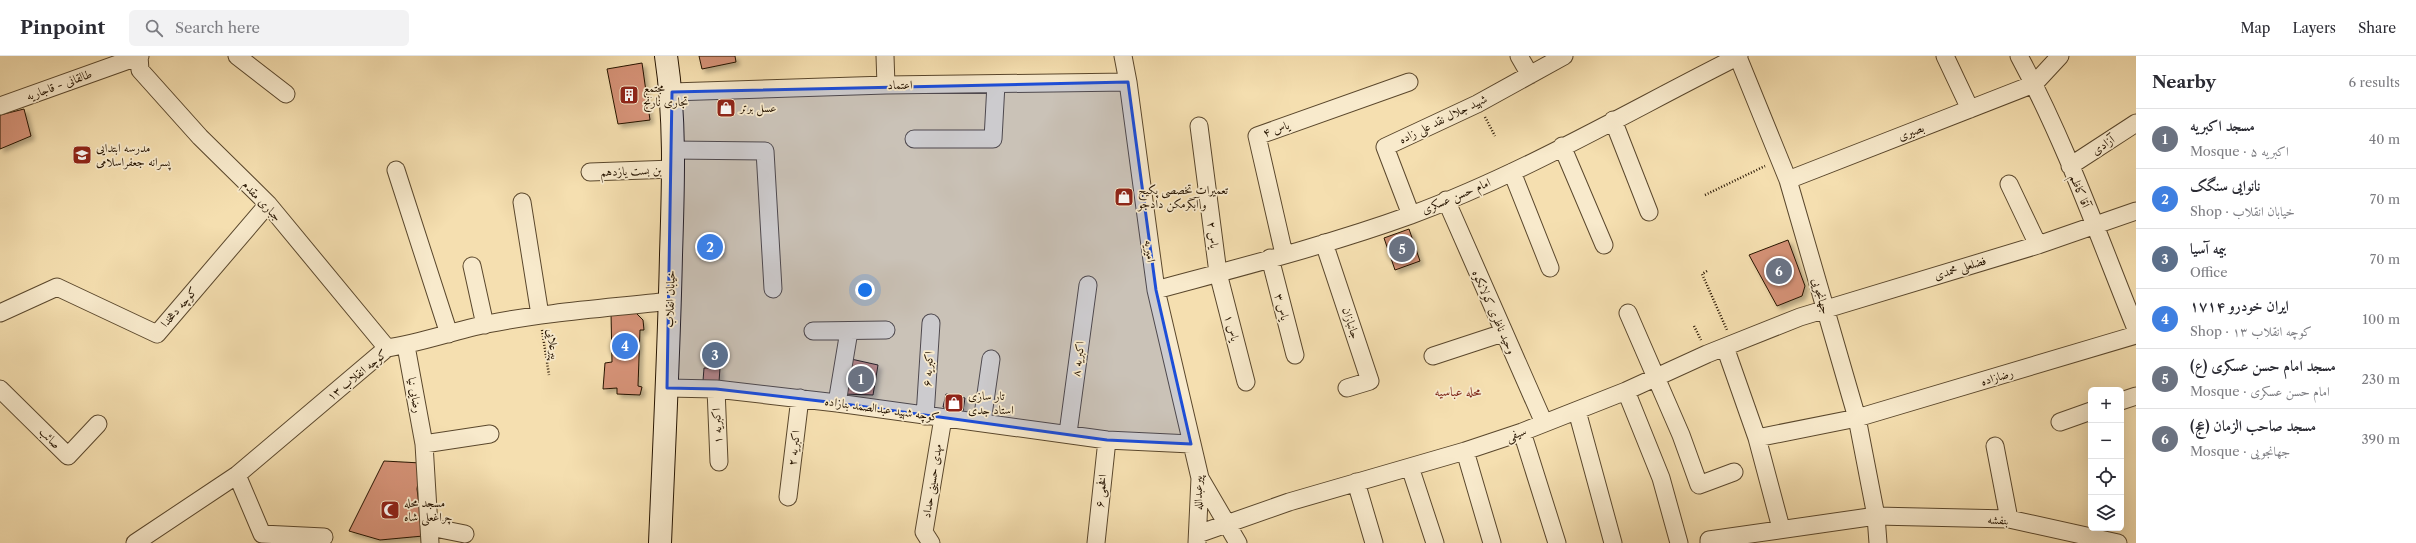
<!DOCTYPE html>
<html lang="en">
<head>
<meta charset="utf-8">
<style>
	body { margin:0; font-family:"Libre Caslon Text",Amiri,serif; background:#f2f2f3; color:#2b2b33 }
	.controls { position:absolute; right:12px; bottom:12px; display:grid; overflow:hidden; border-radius:6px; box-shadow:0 4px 16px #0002 }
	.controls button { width:36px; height:36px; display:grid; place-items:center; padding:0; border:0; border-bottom:1px solid #e1e1e2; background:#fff; color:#2b2b33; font:20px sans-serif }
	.you { position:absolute; left:865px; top:234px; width:14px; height:14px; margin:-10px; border:3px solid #fff; border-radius:50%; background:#1a73e8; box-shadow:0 0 0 6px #1a73e833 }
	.badge { display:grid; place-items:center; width:26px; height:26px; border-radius:50%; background:#8f2418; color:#fff; font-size:13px; font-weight:700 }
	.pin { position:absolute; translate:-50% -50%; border:2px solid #fff; box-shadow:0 1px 4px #0006 }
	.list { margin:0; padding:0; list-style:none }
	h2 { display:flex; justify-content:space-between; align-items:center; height:52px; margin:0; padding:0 16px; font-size:17px }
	h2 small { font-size:13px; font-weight:400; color:#7c7c81 }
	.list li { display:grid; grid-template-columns:26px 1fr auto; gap:12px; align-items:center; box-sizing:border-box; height:60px; padding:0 16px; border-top:1px solid #e1e1e2 }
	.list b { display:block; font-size:15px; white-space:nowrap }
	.list p { margin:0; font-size:13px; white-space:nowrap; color:#7c7c81 }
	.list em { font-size:13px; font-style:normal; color:#7c7c81 }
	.icon { flex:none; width:22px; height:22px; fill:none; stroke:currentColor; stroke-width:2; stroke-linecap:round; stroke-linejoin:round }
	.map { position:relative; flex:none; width:2136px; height:487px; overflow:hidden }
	header { display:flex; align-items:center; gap:24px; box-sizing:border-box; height:56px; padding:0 20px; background:#fff; border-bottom:1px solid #e1e1e2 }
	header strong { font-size:19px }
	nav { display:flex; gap:22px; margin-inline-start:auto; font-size:14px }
	.search { width:280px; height:36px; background:#f2f2f3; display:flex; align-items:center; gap:10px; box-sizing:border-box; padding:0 14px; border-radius:6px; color:#7c7c81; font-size:15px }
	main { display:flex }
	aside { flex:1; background:#fff }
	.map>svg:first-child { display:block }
	.building { fill:#d59277; stroke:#261400; filter:url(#shadow) }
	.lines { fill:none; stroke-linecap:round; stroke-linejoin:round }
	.minor-casing { stroke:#5a472c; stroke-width:19 }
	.secondary-casing { stroke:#261400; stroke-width:24 }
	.path { stroke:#261400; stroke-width:2.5; stroke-dasharray:1 2; stroke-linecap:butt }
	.minor { stroke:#f8eacc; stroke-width:17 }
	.secondary { stroke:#f8eacc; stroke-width:22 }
	.marked { fill:#1d4ed8; fill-opacity:0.2; stroke:#1d4ed8; stroke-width:3; stroke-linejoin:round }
	.labels { text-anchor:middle; stroke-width:3.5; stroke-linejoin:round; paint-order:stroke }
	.street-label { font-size:12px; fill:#261400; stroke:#f8eacc }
	.poi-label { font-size:12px; fill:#261400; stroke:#f8eacc; text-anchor:start }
	.neighbourhood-label { font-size:13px; fill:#7a1f14; stroke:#f8eacc }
</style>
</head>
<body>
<header>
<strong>Pinpoint</strong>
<div class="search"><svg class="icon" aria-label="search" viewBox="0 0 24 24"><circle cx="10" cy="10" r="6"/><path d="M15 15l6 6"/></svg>Search here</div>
<nav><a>Map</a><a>Layers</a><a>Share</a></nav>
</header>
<main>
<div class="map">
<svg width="2136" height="487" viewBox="0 0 2136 487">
	<defs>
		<filter id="shadow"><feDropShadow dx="3.5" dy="3.5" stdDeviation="2" flood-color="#0004"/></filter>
	</defs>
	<rect width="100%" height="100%" fill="#f5dfb0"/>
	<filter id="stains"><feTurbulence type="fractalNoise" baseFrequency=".005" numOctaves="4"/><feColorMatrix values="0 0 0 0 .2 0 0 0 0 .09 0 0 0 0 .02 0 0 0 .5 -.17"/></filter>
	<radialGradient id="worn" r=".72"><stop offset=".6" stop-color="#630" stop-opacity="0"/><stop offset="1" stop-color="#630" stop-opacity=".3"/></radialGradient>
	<path class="building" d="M699 0H735L736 6 702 13Z
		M642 7 650 64 618 68 607 13Z
		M24 53 31 80 0 93V59Z
		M1409 173 1420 205 1395 214 1384 182Z
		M720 182 721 198 699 199 701 183Z
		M1788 184 1805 230 1802 240 1777 250 1749 199Z
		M633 254 643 264 644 274H640L638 330 642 331 640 339 617 338V332L603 333 605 307 612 306 611 257Z
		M851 303 878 309 873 339 844 338Z
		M704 312H720L719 326 703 325Z
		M946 338 965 342 963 355 943 351Z
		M384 405 421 407 417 433 423 480 380 484 349 475Z"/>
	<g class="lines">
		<g class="minor-casing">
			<path id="minor" d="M139 0 140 14 200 81 268 148 387 292
				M237 0 286 38
				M885 0 886 29
				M1123 0 1128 26 1156 234 1200 422 1197 487
				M1519 0 1530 19
				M1945 0 1970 53
				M2019 0C2066 87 2099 182 2136 273
				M1738 1 1788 124 1857 362 1876 460 1878 487
				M672 36 886 29 1128 26
				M0 50 140 0
				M1613 64 1649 156
				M1199 70 1218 217 1246 326
				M914 83H993L996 28
				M1562 90 1604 189
				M672 94 765 95 773 233
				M2070 110 2136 67
				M396 114 449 278
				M590 116 673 113
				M1512 116 1550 212
				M1788 124 2034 28 2060 0
				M2009 128 2038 189
				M1446 144 1544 367
				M522 146 540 259
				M1411 159 1385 91 1477 48 1564 0
				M1324 187 1370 325 1347 332
				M1284 198 1257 80 1409 26
				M1270 202 1295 299
				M472 210 485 269
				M1156 234C1241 211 1328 189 1411 159 1525 117 1631 54 1739 0
				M0 257 57 231 157 278 268 148
				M1628 257 1681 379 1699 429 1734 416
				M813 275 886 274
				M406 290 424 388 430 487
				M1725 291 1757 382 1781 472
				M1433 300 1503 277
				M667 332 716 333 837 347 1107 384 1191 388
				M0 333 68 400 98 368
				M716 333 719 406
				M1626 335 1661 422 1679 487
				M2121 345 2136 340
				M837 347 849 275
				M1577 355 1613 487
				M925 360 931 267
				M982 366 991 303
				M2060 366 2091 355
				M1522 376 1557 487
				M1068 377 1088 229
				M1757 382 1857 362 2136 279
				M424 388 490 378
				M1995 390 2009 463
				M1465 395 1492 487
				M1410 411 1435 487
				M237 419 262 478 324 481
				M1200 422 1238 487
				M1356 426 1374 487
				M788 441 800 342
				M430 471 465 478
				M1198 478 1289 446 1465 395 1522 376 1626 335 1707 298 1800 261 2038 189 2136 155
				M135 487 237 419 387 292C421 287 453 275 487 268 547 256 609 252 670 245
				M931 487 924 476 943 362
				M1096 487 1107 384
				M1709 487V484L1876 460 2009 463 2118 487"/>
		</g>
		<g class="secondary-casing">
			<path id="secondary" d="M660 487C664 391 669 295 671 199 673 133 676 66 666 0"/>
		</g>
		<path class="path" d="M1485 61 1495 80
			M1705 139 1765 110
			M1707 215 1702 218 1727 274
			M1694 270 1701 284
			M542 274 549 319"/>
		<use href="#minor" class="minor"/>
		<use href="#secondary" class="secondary"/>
	</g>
	<path class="marked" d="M1128 26 1156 234 1191 388 1107 384 837 347 716 333 667 332 672 36Z"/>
	<defs>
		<g id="building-square" transform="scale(1)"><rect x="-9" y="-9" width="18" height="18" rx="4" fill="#8f2418" stroke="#f8eacc"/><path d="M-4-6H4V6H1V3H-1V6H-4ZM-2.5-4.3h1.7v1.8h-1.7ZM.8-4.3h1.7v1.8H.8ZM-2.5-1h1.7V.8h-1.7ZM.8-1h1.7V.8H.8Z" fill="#fff"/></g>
		<g id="shop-square" transform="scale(1)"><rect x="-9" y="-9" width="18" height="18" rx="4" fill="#8f2418" stroke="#f8eacc"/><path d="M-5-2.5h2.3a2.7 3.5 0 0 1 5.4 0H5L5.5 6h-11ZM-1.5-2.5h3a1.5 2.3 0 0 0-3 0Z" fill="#fff"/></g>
		<g id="school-square" transform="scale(1)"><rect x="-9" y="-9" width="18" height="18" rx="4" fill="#8f2418" stroke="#f8eacc"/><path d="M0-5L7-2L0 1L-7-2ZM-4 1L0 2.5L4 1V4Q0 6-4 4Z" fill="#fff"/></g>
		<g id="mosque-square" transform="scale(1)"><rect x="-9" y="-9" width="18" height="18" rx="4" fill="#8f2418" stroke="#f8eacc"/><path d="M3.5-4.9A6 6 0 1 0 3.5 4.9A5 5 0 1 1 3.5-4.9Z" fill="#fff"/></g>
	</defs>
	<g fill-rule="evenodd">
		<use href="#building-square" x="629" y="39"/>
		<use href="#shop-square" x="726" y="52"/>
		<use href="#school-square" x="82" y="99"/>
		<use href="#shop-square" x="1124" y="141"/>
		<use href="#shop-square" x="954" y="347"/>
		<use href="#mosque-square" x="390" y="454"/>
	</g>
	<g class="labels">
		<g class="street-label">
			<text transform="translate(59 29) rotate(-20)" y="4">طالقانی - قاجاریه</text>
			<text transform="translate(900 29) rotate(-1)" y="4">اعتماد</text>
			<text transform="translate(1443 63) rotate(-26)" y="4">شهید جلال نقد علی زاده</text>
			<text transform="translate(1276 73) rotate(-19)" y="4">یاس ۴</text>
			<text transform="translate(1911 76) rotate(-21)" y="4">بصیری</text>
			<text transform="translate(2103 89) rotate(-34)" y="4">آزادی</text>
			<text transform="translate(631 115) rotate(-2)" y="4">بن بست یازدهم</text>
			<text transform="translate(2080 135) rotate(68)" y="4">آقا کاظم</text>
			<text transform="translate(1456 140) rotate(-23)" y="4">امام حسن عسکری</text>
			<text transform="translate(262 145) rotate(47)" y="4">جباری مقدم</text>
			<text transform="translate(1213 179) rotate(83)" y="4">یاس ۲</text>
			<text transform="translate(1150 195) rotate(83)" y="4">امیریه</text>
			<text transform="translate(1960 212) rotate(-17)" y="4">فضلعلی محمدی</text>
			<text transform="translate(1821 240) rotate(74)" y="4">جهانجویی</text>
			<text transform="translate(670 243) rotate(-88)" y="4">خیابان انقلاب</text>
			<text transform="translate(179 251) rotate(-49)" y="4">کوچه دهخدا</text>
			<text transform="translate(1282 251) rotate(76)" y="4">یاس ۳</text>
			<text transform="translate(1494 256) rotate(66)" y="4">وحید ناظری کولانکوه</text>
			<text transform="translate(1351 267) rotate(72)" y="4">جانبازان</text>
			<text transform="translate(1232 272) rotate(75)" y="4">یاس ۱</text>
			<text transform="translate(553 288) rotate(82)" y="4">پیرعلایی</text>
			<text transform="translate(1078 303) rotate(-82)" y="4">اکبریه ۸</text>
			<text transform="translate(928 313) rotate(-86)" y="4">اکبریه ۶</text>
			<text transform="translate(357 319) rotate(-39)" y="4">کوچه انقلاب ۱۳</text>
			<text transform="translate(1997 321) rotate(-17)" y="4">رضازاده</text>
			<text transform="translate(415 339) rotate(80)" y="4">رضایی نیا</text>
			<text transform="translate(882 353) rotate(8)" y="4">کوچه شهید عبدالصمد بنازاده</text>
			<text transform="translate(717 370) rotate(-93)" y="4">اکبریه ۱</text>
			<text transform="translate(1516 378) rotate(-20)" y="4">سیفی</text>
			<text transform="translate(50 382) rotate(45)" y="4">صائب</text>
			<text transform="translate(794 392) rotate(-83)" y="4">اکبریه ۲</text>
			<text transform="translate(932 425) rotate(-81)" y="4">مهدی حسینی حداد</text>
			<text transform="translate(1101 435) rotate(-84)" y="4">افخمی ۶</text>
			<text transform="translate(1198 437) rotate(-91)" y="4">پیرعبدالله</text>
			<text transform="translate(1998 464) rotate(3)" y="4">بنفشه</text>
		</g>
		<g class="poi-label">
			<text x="643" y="36">مجتمع<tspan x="643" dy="14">تجاری نارنج</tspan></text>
			<text x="740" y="56">عسل برتر</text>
			<text x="96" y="96">مدرسه ابتدایی<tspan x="96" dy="14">پسرانه جعفراسلامی</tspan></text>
			<text x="1138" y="138">تعمیرات تخصصی پکیج<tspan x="1138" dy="14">و آبگرمکن دادجو</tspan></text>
			<text x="968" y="344">تار سازی<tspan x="968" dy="14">استاد جدی</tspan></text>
			<text x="404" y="451">مسجد محله<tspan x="404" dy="14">چراغعلی شاه</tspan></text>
		</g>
		<g class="neighbourhood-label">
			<text x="1458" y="340">محله عباسیه</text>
		</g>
	</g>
	<rect width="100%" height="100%" filter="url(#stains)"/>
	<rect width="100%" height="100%" fill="url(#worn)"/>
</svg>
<div class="controls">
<button>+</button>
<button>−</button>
<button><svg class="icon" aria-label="locate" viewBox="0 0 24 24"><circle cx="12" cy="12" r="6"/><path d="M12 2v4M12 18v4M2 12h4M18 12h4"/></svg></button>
<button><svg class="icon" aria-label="layers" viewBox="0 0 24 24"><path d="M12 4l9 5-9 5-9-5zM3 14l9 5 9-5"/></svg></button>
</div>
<div class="you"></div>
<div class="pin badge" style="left:861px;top:323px;background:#6b7280">1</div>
<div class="pin badge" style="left:710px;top:191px;background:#3f7fe0">2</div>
<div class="pin badge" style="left:715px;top:299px;background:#5c6f8a">3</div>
<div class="pin badge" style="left:625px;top:290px;background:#3f7fe0">4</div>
<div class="pin badge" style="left:1402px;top:193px;background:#6b7280">5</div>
<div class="pin badge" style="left:1779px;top:215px;background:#6b7280">6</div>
</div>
<aside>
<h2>Nearby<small>6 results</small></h2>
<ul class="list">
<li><span class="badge" style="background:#6b7280">1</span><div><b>مسجد اکبریه</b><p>Mosque · اکبریه ۵</p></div><em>40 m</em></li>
<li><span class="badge" style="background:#3f7fe0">2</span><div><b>نانوایی سنگک</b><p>Shop · خیابان انقلاب</p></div><em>70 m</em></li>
<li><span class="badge" style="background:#5c6f8a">3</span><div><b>بیمه آسیا</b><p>Office</p></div><em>70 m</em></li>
<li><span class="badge" style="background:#3f7fe0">4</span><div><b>ایران خودرو ۱۷۱۴</b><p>Shop · کوچه انقلاب ۱۳</p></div><em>100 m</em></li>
<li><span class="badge" style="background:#6b7280">5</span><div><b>مسجد امام حسن عسکری (ع)</b><p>Mosque · امام حسن عسکری</p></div><em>230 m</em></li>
<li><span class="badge" style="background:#6b7280">6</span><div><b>مسجد صاحب الزمان (عج)</b><p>Mosque · جهانجویی</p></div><em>390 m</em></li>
</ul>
</aside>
</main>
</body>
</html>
